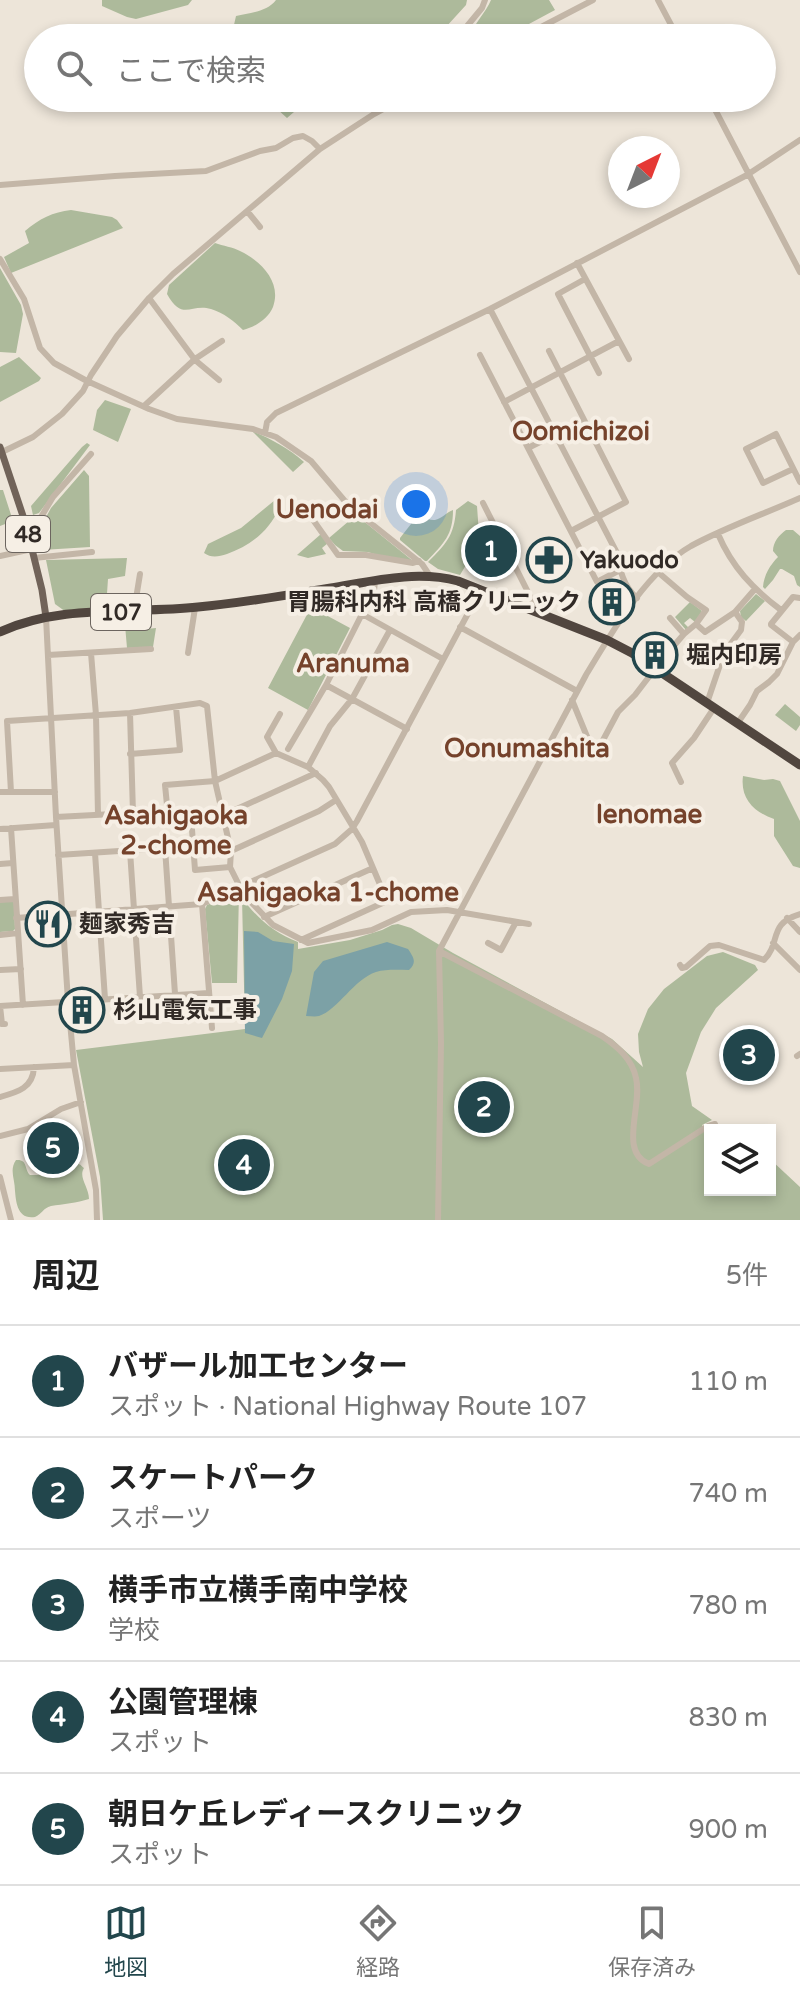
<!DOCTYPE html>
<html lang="ja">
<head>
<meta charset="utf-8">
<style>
	body { margin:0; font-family:"Varela Round","Noto Sans JP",sans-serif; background:#f6f6f6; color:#222 }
	.controls { position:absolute; right:24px; bottom:24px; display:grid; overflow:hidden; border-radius:0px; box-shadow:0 4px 12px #0003 }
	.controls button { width:72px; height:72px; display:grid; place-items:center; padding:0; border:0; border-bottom:2px solid #e0e0e0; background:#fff; color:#222; font:40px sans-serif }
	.compass { position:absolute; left:608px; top:136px; width:72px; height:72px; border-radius:50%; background:#fff; box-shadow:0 4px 12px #0003; rotate:42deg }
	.you { position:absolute; left:416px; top:504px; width:28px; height:28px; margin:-20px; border:6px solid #fff; border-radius:50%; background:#1a73e8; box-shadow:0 0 0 12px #1a73e833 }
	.badge { display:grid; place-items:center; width:52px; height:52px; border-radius:50%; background:#22464c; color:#fff; font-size:26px; font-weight:700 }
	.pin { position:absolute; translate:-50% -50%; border:4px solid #fff; box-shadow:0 2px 8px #0006 }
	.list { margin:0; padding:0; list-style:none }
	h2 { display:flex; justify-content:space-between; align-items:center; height:104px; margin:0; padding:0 32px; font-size:34px }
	h2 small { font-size:26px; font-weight:400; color:#767676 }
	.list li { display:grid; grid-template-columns:52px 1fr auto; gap:24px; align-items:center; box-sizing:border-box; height:112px; padding:0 32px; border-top:2px solid #e0e0e0 }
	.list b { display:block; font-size:30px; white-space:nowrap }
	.list p { margin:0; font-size:26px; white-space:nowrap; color:#767676 }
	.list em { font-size:26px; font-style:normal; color:#767676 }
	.icon { flex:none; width:44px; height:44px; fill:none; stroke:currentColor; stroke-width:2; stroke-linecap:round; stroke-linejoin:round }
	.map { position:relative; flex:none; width:800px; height:1220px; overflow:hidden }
	.search { position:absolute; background:#fff; box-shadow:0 4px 12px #0003; left:24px; right:24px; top:24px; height:88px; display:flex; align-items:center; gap:20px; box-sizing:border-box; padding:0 28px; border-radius:44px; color:#767676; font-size:30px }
	.sheet { height:664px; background:#fff }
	nav { display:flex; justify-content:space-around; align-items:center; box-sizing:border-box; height:112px; border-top:2px solid #e0e0e0; background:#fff; font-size:22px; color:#767676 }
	nav a { display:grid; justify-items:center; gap:4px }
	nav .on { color:#22464c }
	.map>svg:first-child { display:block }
	.green { fill:#adba9b }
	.water { fill:#7ca1a6 }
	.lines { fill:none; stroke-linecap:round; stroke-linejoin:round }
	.minor { stroke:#c3b6a7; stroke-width:6 }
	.major { stroke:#716359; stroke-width:7 }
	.highway { stroke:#51463f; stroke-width:9 }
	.labels { text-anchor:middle; stroke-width:8; stroke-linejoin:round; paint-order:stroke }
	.shield { fill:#f6efe5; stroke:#6c655f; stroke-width:2 }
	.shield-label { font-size:22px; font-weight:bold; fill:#312a26 }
	.poi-label { font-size:24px; font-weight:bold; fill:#312a26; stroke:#f6efe5; text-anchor:start }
	.neighbourhood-label { font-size:26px; font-weight:bold; fill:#75422b; stroke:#f6efe5 }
</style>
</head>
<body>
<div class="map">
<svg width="800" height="1220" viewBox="0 0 800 1220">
	<rect width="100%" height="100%" fill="#ede5d9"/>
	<path class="green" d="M102 0H192L188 5 136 19 127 17 102 6Z
		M276 0H467L466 5 436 38H380L371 29 356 26 317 38H231L236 16C249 13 267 12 276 0Z
		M491 0H549L555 10 503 38H470C472 25 486 13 491 0Z
		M270 98H302L301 106 287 118 277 109Z
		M71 210 112 217 117 220 123 228 11 273 4 257 29 243 25 231C39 219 53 212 71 210Z
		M215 243C223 246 233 247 240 251 261 261 282 282 273 307 268 319 255 327 243 330 234 321 224 313 211 309 190 303 183 322 167 294L169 285Z
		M0 268 21 305 23 314 16 353 0 352Z
		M19 357 41 378 39 381 0 402V367Z
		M105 400 131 409 118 442 93 430 97 410Z
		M252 431C271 439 288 448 304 462L293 472Z
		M87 443 90 445 39 513 33 515 31 506 82 447Z
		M84 470 89 476 90 547 42 550 35 525 45 519 51 508Z
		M0 490H3L13 521 0 526Z
		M275 500H278L281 503C272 529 252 545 227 554 218 557 211 558 204 553L208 544 241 528Z
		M468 501 477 506 479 534 475 550 460 575 438 569 428 562C446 544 454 536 456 510Z
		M409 510C416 512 427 521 435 520 441 519 447 512 453 510 453 535 444 543 427 561H425L400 540V538L411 524Z
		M356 515 413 561 380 556 368 552 343 551 335 545 329 538Z
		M786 530H793L800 536V587L797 585 794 576 782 569H780L773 580 765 589 763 587C764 575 770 565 778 557L773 551C773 542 779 535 786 530Z
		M321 534 328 543 322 548 326 554 308 558 297 555Z
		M127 558 125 576 108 579 106 608 66 612 55 604 46 560Z
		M756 594 765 601 746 621 741 617 740 611Z
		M690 602 702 611 695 622 690 618 684 623 689 628 686 630 675 617Z
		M311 607 350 628 308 710 268 688Z
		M145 623 146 629 156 628 153 647 127 648 125 625Z
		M785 704 800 717V725L796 731 775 715Z
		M743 776 764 780 773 779 780 781 800 821V868L793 866 774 836V819C754 812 740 799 743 776Z
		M239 892 237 983H212L205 909 207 905Z
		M242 898C258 919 274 933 298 942V949L350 940 382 930 392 925 398 924 411 928 453 953 612 1039 643 1067 639 1052 638 1034 648 1009 664 989 707 956 723 952 755 965 758 970 716 1008 701 1032 686 1073 692 1106 712 1120 702 1125 710 1138V1190H770V1159L800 1187V1220H103L100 1177 76 1050 245 1029Z
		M0 901H12L14 903 15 929 13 931 0 932Z
		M16 1160C28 1159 24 1169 30 1175 35 1175 40 1175 45 1174 52 1171 71 1161 78 1164 81 1164 82 1167 84 1168 78 1177 89 1187 89 1199 77 1203 63 1204 51 1206 43 1208 42 1214 35 1217 17 1220 16 1201 15 1191 15 1179 9 1170 16 1160Z"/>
	<path class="water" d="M244 931 258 932 273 941 294 944 292 971 282 999 262 1038 245 1033Z
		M387 942 408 949C414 958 417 962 409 970 398 970 386 969 376 972 354 979 338 1010 319 1016 315 1017 310 1016 306 1016L314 972 323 961Z"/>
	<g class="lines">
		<path class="minor" d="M658 0 678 38
			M464 38 463 31 482 8 485 0
			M520 38 593 0
			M709 98 800 272
			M0 185 115 176 206 171 260 151 276 148 293 138 303 136 312 141 320 149
			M247 211 260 227
			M0 259 24 299 40 348 54 363 87 381 149 409 177 419 253 429 276 437 311 461 344 500 363 517 422 564 430 576
			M577 263 629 359
			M585 279 558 294 599 373
			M149 298 195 360 219 380
			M490 309 617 553C620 570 623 586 637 598
			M549 351 626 502 571 531
			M480 355 597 582 620 570
			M504 402 619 341
			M144 406 195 359 222 341
			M265 433 267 422 276 413 490 309 747 175 800 140
			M528 448 584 420
			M2 452 33 437 62 414 83 391 91 375 117 336 149 298 173 274 320 149 374 114 403 98
			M793 469 763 483 746 449 776 434 800 482
			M483 503 534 604V610
			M311 517 338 555H366L413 563 419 561
			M26 525 41 517 53 497 91 454
			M718 534C732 567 753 589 781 610
			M0 556 32 549
			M34 558 92 552
			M659 573 687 597 706 610 696 624
			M134 611 140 574
			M362 614 374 591 375 581
			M46 617 56 817 68 1001 74 1065 96 1190 97 1220
			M670 618 684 634
			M460 627 577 691
			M793 642 771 625V624L793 597 800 598
			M91 653 96 715 98 815
			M188 653 195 608
			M48 655 151 649
			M326 685 407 729
			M572 700 588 739 598 745 602 742 618 712 635 695 665 656 684 634 696 624 705 632 735 612 755 589
			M707 703 724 653 741 630 742 622 735 612
			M130 713 133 813
			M280 714 267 737 276 753 308 767 323 780 329 787 362 842 387 901 301 940
			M737 724 750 705 757 691 769 682 777 674 793 642 800 635
			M288 749 326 685 362 614 443 659
			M130 754 180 750 176 707
			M308 767 330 726 352 699 390 630
			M681 782 672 763 694 738 714 708
			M0 792H55
			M11 792 7 721 130 713 200 703 207 706 215 781 231 851 230 867 240 887 250 901 273 925 308 943 372 930 411 912 447 910 529 924
			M168 815 165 785 215 781 276 753
			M191 816 195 870 230 867
			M56 817 133 813 138 816 221 815 228 813 316 773
			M11 828 23 1005
			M0 829 56 825
			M130 851 140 997
			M231 851 319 811 336 800
			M95 853 105 999
			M58 855 165 848 175 994
			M0 864 13 863
			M0 900 15 899
			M202 904 212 1028
			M264 917 373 868
			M16 918 202 904 335 844 352 829 357 821 480 591
			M787 918 800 932
			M0 935 18 933
			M488 943 501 950 516 922
			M773 943 800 970
			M439 951 602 1036C618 1047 632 1059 636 1078 643 1105 618 1152 649 1164L708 1126 715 1124
			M680 965 682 968 686 967 710 946 719 945 764 960C782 942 767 924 800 914
			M0 970 21 969
			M0 1006 209 993
			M0 1006 2 1024H5
			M797 1056 800 1054
			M0 1069 74 1065
			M0 1097C18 1092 33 1088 34 1067
			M0 1136 28 1129 61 1109 81 1102
			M0 1177 11 1220
			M438 1220 441 1043 439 951 586 675C612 632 646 572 691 546 726 527 764 514 800 498"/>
		<path class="major" d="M0 447 26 525 42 590 46 617"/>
		<path class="highway" d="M0 632C60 604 134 614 198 607 243 603 287 595 331 588 373 581 416 570 458 581L607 640 632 653 800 765"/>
	</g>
	<defs>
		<g id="pharmacy-ring" transform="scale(2.3)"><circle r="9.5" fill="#f6efe5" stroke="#22464c" stroke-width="1.5"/><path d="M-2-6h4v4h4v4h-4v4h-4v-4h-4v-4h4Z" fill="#22464c"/></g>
		<g id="building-ring" transform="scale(2.3)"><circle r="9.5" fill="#f6efe5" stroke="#22464c" stroke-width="1.5"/><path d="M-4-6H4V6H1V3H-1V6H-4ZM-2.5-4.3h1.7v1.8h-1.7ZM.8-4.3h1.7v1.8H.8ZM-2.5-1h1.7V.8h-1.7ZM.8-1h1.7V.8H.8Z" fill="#22464c"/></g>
		<g id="restaurant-ring" transform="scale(2.3)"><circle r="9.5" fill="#f6efe5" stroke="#22464c" stroke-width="1.5"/><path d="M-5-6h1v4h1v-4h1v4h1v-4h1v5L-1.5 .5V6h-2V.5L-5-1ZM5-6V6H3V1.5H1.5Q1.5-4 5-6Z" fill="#22464c"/></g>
	</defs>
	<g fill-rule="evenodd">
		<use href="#pharmacy-ring" x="549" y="560"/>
		<use href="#building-ring" x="612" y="602"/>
		<use href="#building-ring" x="655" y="655"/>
		<use href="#restaurant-ring" x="48" y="924"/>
		<use href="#building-ring" x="82" y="1010"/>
	</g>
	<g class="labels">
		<g class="shield">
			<rect x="6" y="516" width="44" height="36" rx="6"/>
			<rect x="91" y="594" width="60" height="36" rx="6"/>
		</g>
		<g class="shield-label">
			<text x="28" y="542">48</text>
			<text x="121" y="620">107</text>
		</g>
		<g class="poi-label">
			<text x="580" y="568">Yakuodo</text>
			<text x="581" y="610" text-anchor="end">胃腸科内科 高橋クリニック</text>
			<text x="686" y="663">堀内印房</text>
			<text x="79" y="932">麺家秀吉</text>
			<text x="113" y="1018">杉山電気工事</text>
		</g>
		<g class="neighbourhood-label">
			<text x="581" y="440">Oomichizoi</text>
			<text x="327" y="518">Uenodai</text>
			<text x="353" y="672">Aranuma</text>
			<text x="527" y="757">Oonumashita</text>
			<text x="649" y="823">Ienomae</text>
			<text x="176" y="824">Asahigaoka<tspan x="176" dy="30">2-chome</tspan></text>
			<text x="328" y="901">Asahigaoka 1-chome</text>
		</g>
	</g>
</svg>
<div class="controls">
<button><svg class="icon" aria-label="layers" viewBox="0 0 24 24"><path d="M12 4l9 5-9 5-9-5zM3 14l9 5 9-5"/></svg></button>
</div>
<svg class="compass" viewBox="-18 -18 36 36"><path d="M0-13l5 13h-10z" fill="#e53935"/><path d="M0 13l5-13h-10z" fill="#767676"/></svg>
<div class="you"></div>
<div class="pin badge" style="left:491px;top:551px">1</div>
<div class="pin badge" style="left:484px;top:1107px">2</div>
<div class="pin badge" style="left:749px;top:1055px">3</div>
<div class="pin badge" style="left:244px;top:1165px">4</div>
<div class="pin badge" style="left:53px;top:1148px">5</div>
<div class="search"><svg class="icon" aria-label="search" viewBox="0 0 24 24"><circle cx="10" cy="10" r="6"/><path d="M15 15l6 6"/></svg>ここで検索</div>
</div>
<section class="sheet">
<h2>周辺<small>5件</small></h2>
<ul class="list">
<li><span class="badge">1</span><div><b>バザール加工センター</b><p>スポット · National Highway Route 107</p></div><em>110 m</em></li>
<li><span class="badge">2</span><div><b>スケートパーク</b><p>スポーツ</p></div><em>740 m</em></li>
<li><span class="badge">3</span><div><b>横手市立横手南中学校</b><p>学校</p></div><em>780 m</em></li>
<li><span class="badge">4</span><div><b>公園管理棟</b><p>スポット</p></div><em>830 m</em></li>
<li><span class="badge">5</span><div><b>朝日ケ丘レディースクリニック</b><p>スポット</p></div><em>900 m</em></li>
</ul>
</section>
<nav>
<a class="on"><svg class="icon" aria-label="map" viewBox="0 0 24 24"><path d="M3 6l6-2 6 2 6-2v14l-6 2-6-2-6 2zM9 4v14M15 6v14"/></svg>地図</a>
<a><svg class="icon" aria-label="directions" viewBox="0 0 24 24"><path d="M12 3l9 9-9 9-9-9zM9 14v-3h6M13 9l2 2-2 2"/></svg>経路</a>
<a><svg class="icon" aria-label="saved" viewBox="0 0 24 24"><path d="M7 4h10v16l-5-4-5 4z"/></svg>保存済み</a>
</nav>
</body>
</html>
